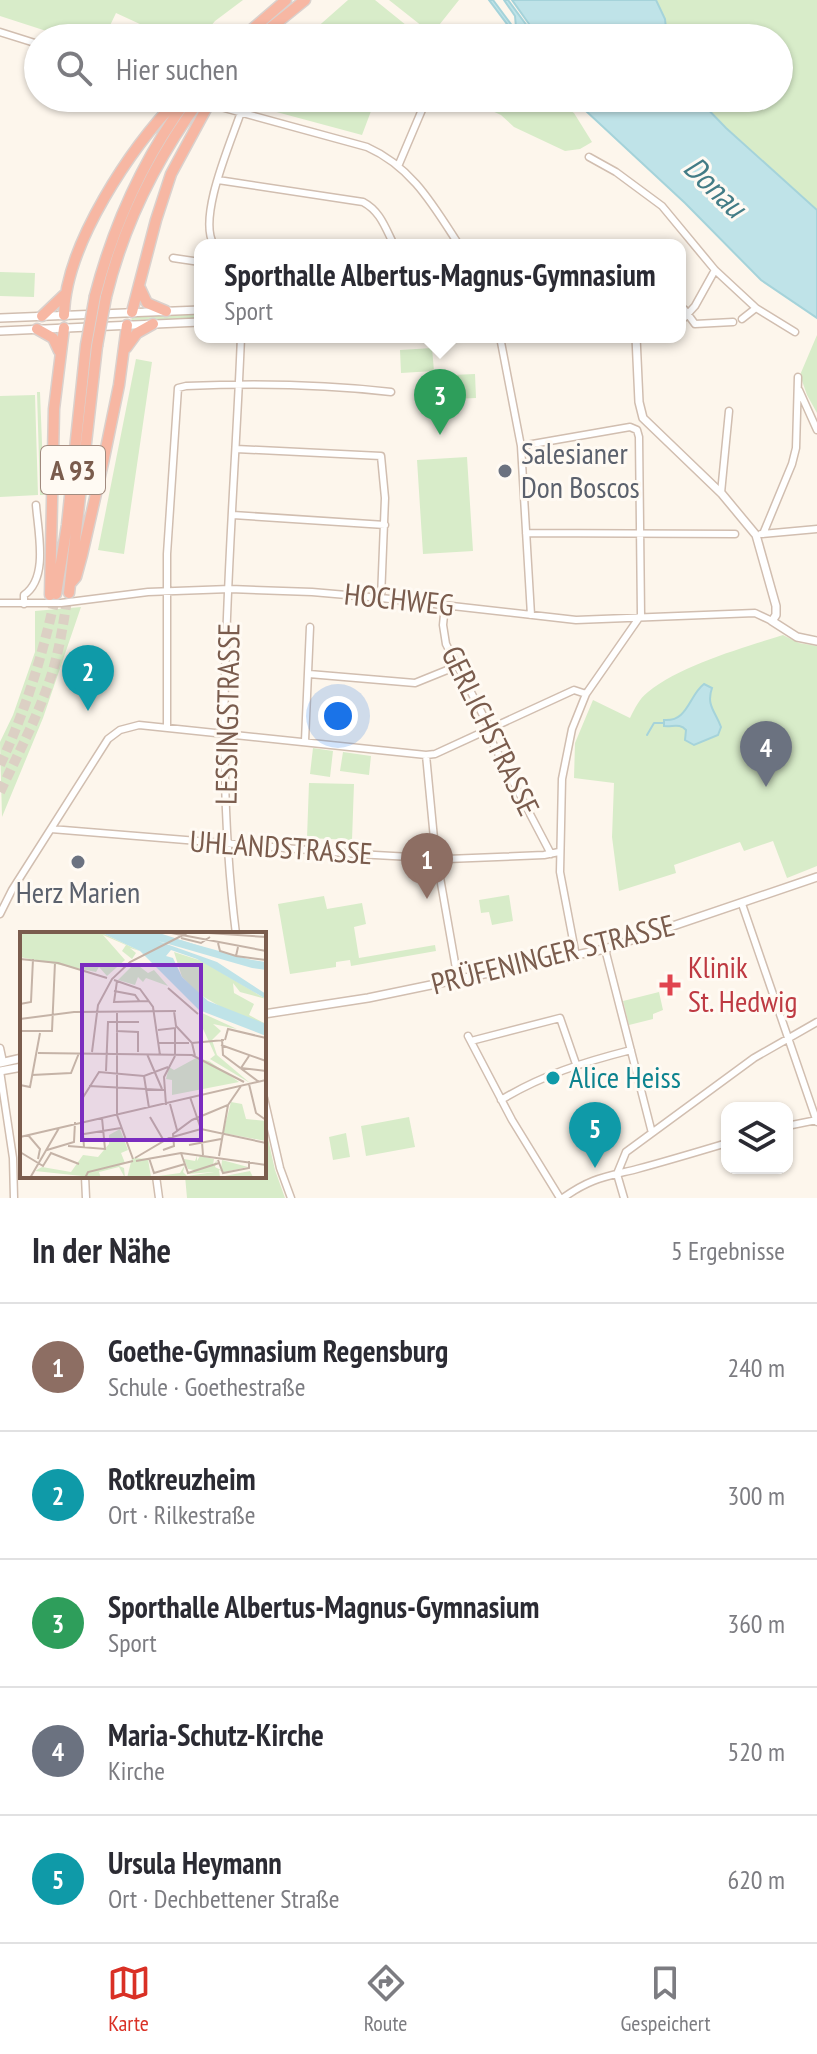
<!DOCTYPE html>
<html lang="de">
<head>
<meta charset="utf-8">
<style>
	body { margin:0; font-family:"PT Sans Narrow",sans-serif; background:#f7f7f7; color:#2b2b33 }
	.controls { position:absolute; right:24px; bottom:24px; display:grid; overflow:hidden; border-radius:16px; box-shadow:0 2px 6px #0004 }
	.controls button { width:72px; height:72px; display:grid; place-items:center; padding:0; border:0; border-bottom:2px solid #e1e1e2; background:#fff; color:#2b2b33; font:40px sans-serif }
	.you { position:absolute; left:338px; top:716px; width:28px; height:28px; margin:-20px; border:6px solid #fff; border-radius:50%; background:#1a73e8; box-shadow:0 0 0 12px #1a73e833 }
	.badge { display:grid; place-items:center; width:52px; height:52px; border-radius:50%; background:#d93025; color:#fff; font-size:26px; font-weight:700 }
	.pin { position:absolute; translate:-50% -66px; filter:drop-shadow(0 2px 4px #0008) }
	.pin::after { content:''; position:absolute; top:42px; width:28px; height:24px; background:inherit; clip-path:polygon(0 0,100% 0,50% 100%) }
	.popup { position:absolute; left:194px; top:239px; width:492px; height:104px; box-sizing:border-box; display:grid; place-content:center; border-radius:16px; background:#fff; filter:drop-shadow(0 2px 6px #0005); font-size:26px; white-space:nowrap; color:#7c7c81 }
	.popup b { font-size:30px; color:#2b2b33 }
	.popup::after { content:''; position:absolute; left:50%; top:100%; margin-left:-16px; border:16px solid transparent; border-top-color:#fff }
	.list { margin:0; padding:0; list-style:none }
	h2 { display:flex; justify-content:space-between; align-items:center; height:104px; margin:0; padding:0 32px; font-size:34px }
	h2 small { font-size:26px; font-weight:400; color:#7c7c81 }
	.list li { display:grid; grid-template-columns:52px 1fr auto; gap:24px; align-items:center; box-sizing:border-box; height:128px; padding:0 32px; border-top:2px solid #e1e1e2 }
	.list b { display:block; font-size:30px; white-space:nowrap }
	.list p { margin:0; font-size:26px; white-space:nowrap; color:#7c7c81 }
	.list em { font-size:26px; font-style:normal; color:#7c7c81 }
	.icon { flex:none; width:44px; height:44px; fill:none; stroke:currentColor; stroke-width:2; stroke-linecap:round; stroke-linejoin:round }
	.map { position:relative; flex:none; width:817px; height:1198px; overflow:hidden }
	.search { position:absolute; background:#fff; box-shadow:0 2px 6px #0004; left:24px; right:24px; top:24px; height:88px; display:flex; align-items:center; gap:20px; box-sizing:border-box; padding:0 28px; border-radius:44px; color:#7c7c81; font-size:30px }
	.sheet { height:744px; background:#fff }
	nav { display:flex; justify-content:space-around; align-items:center; box-sizing:border-box; height:112px; border-top:2px solid #e1e1e2; background:#fff; font-size:22px; color:#7c7c81 }
	nav a { display:grid; justify-items:center; gap:4px }
	nav .on { color:#d93025 }
	.map>svg:first-child { display:block }
	.green { fill:#d8ecc9 }
	.water { fill:#bfe3e8; stroke:#a5d3da; stroke-width:2 }
	.lines { fill:none; stroke-linecap:round; stroke-linejoin:round }
	.stream { stroke:#a5d3da; stroke-width:2 }
	.motorway-tunnel { stroke:#dcd0c4; stroke-width:10; stroke-dasharray:10 5; stroke-linecap:butt }
	.minor-casing { stroke:#d1beb0; stroke-width:9 }
	.tertiary-casing { stroke:#d1beb0; stroke-width:10 }
	.motorway-casing { stroke:#dad1cd; stroke-width:13 }
	.minor { stroke:#fff; stroke-width:6 }
	.tertiary { stroke:#fff; stroke-width:7 }
	.motorway { stroke:#f7b7a3; stroke-width:10 }
	.motorway-bridge-casing { stroke:#dad1cd; stroke-width:13; stroke-linecap:butt }
	.motorway-bridge { stroke:#f7b7a3; stroke-width:10 }
	.worship-dot { fill:#6b7280; stroke:#fffaf3; stroke-width:3 }
	.health-dot { fill:#e0444e; stroke:#fffaf3; stroke-width:3 }
	.culture-dot { fill:#0f9aa8; stroke:#fffaf3; stroke-width:3 }
	.labels { text-anchor:middle; stroke-width:6; stroke-linejoin:round; paint-order:stroke }
	.shield { fill:#fffaf3; stroke:#a28b7f; stroke-width:2 }
	.shield-label { font-size:28px; font-weight:bold; fill:#7a5c4d }
	.worship-label { font-size:30px; fill:#5b616d; stroke:#fffaf3; text-anchor:start }
	.street-label { font-size:30px; fill:#7a5c4d; stroke:#fffaf3 }
	.health-label { font-size:30px; fill:#be3a42; stroke:#fffaf3; text-anchor:start }
	.culture-label { font-size:30px; fill:#0d838f; stroke:#fffaf3; text-anchor:start }
	.water-label { font-size:32px; font-style:italic; fill:#437c86; stroke:#fffaf3 }
	.inset-river { fill:none; stroke:#bfe3e8; stroke-width:4 }
	.inset-road { fill:none; stroke:#c5b3a7; stroke-width:2 }
	.view { fill:#7b2cbf; fill-opacity:0.15; stroke:#7b2cbf; stroke-width:4 }
	.inset-edge { fill:none; stroke:#7a5c4d; stroke-width:4 }
</style>
</head>
<body>
<div class="map">
<svg width="817" height="1198" viewBox="0 0 817 1198">
	<rect width="100%" height="100%" fill="#fdf6ec"/>
	<path class="green" d="M0 0H243L215 21 201 38H138L142 25 116 13 104 38H68L0 16Z
		M348 0H375L422 38H305Z
		M389 0H459L432 34Z
		M656 0H817V210L726 128 697 98H779V38H667L665 19Z
		M482 28 491 30 498 38H455L473 29Z
		M250 98H376L362 135 269 110 248 107 246 103Z
		M464 98H552L574 113 592 142 580 149 565 151 514 127 501 115Z
		M0 272 35 273 34 297 0 296Z
		M200 312V318L131 320 133 317Z
		M817 335V413L807 395 800 375Z
		M432 348 434 371 401 373 400 350Z
		M136 359 152 362 124 554 98 550Z
		M475 374 476 398 453 399 452 375Z
		M37 392H40L44 495H40Z
		M35 395 38 495 0 497V396Z
		M467 457 473 551 423 554 417 460Z
		M81 607 43 718 2 817 0 742 13 715 35 652V611Z
		M783 635 799 643 817 646V866L787 878 773 841 744 851 740 842 674 865 676 873 619 891 612 837 614 783 574 778 575 743 593 700 630 718C635 708 639 699 648 692 681 665 742 648 783 635Z
		M313 748 333 751 330 777 310 774Z
		M343 752 371 756 369 775 340 771Z
		M309 783 354 784 352 840 307 838Z
		M509 895 513 921 492 925 489 912 481 913 479 900Z
		M324 896 327 909 362 903 366 924 354 927 359 958 435 945 436 951 351 966 350 960 336 962V967L290 974 278 904Z
		M659 992 663 1010 653 1014V1019L629 1025 623 1001Z
		M409 1117 415 1147 366 1156 361 1126Z
		M264 1121 275 1170 285 1198H187L185 1176H264Z
		M346 1133 350 1157 333 1160 329 1137Z"/>
	<path class="water" d="M489 0H493L519 35 521 33 516 27 515 16 504 0H508L536 38H514L511 34 513 32Z
		M512 0H656L665 19 667 38H539Z
		M572 98H697L726 128 817 210V318L761 280 685 203Z
		M704 684 712 688C706 705 715 711 721 727L718 735 694 745 685 740 686 730C680 723 673 727 664 726V720C688 722 689 695 704 684Z"/>
	<g class="lines">
		<path class="stream" d="M647 735 654 723H664"/>
		<path class="motorway-tunnel" d="M0 765C26 710 43 654 56 594
			M0 792C17 756 35 722 48 685 59 655 63 625 68 594"/>
		<g class="minor-casing">
			<path id="minor" d="M0 32 38 44
				M217 106 367 147C412 167 433 205 459 245
				M589 157 616 172 662 206 715 270 756 308 795 332
				M399 164 427 98
				M218 180 363 202C380 211 385 227 394 245
				M214 245C197 218 231 142 241 112
				M173 258 200 262
				M680 309H684L695 324 733 322
				M680 318H684L695 306 715 270
				M742 319 756 308
				M500 337 521 446 531 615
				M799 390 817 430
				M521 446 630 427 637 430 639 437 641 615 586 694 572 729 562 779 560 872 576 956
				M236 449 381 456 385 498 381 598
				M721 493 729 411
				M233 515 385 525
				M526 533 735 534
				M761 534 817 529
				M763 534 792 464 796 448 798 377
				M0 603H61L148 592 230 589 312 592 381 598 576 620 755 613 772 621
				M24 604V595C49 578 38 532 36 505
				M445 605 443 625 446 644 487 723 489 736 551 854
				M309 674 415 683 457 666
				M167 728V554L178 388 186 386C255 383 322 384 391 392
				M305 741 310 627
				M426 755 435 849 458 980
				M51 829 357 854 447 859 544 855 559 852
				M742 904 817 1122
				M0 914 12 890 108 739 120 730 139 725 426 755 435 754 574 690 586 694
				M236 934C211 737 233 535 241 337
				M605 949 652 1133
				M468 1036 512 1120 560 1198
				M471 1041 560 1018 576 1064
				M0 1048 3 1062
				M0 1071 13 1158 14 1198
				M264 1098 280 1168 291 1198
				M501 1100C542 1075 584 1062 631 1050
				M787 1126 817 1120
				M617 1174 626 1152 754 1058 817 1022
				M617 1174 624 1198
				M85 1176 86 1198
				M156 1176 159 1198
				M563 1198C591 1178 605 1177 637 1169 667 1161 697 1152 727 1143"/>
		</g>
		<g class="tertiary-casing">
			<path id="tertiary" d="M0 318 200 310
				M0 331 200 322
				M636 337 639 402 643 418 722 494 756 535 776 606V615L772 621 797 637 817 641
				M264 1014 368 998 605 949 817 877
				M0 1063 22 1058
				M0 1071 22 1067"/>
		</g>
		<g class="motorway-casing">
			<path id="motorway" d="M242 38 286 0
				M258 38 305 0
				M140 288 147 303 166 311
				M95 296C114 223 143 159 188 98
				M106 297C124 223 156 159 201 98
				M132 312 156 220 171 174 212 98
				M64 315C65 245 131 147 179 98
				M42 316 64 295
				M37 329 53 338 59 351
				M126 348 137 333 153 324
				M70 584 76 577 82 555 103 463 119 385 127 325
				M69 593 97 346
				M56 594 67 525 86 345
				M50 595 54 409 64 328"/>
		</g>
		<use href="#minor" class="minor"/>
		<use href="#tertiary" class="tertiary"/>
		<use href="#motorway" class="motorway"/>
		<g class="motorway-bridge-casing">
			<path id="motorway-bridge" d="M86 345 95 296
				M97 346 106 297"/>
		</g>
		<use href="#motorway-bridge" class="motorway-bridge"/>
	</g>
	<g class="worship-dot">
		<circle cx="505" cy="471" r="8"/>
		<circle cx="78" cy="862" r="8"/>
	</g>
	<path class="health-dot" d="M666 973h8v8h8v8h-8v8h-8v-8h-8v-8h8z"/>
	<circle class="culture-dot" cx="553" cy="1078" r="8"/>
	<g class="labels">
		<rect class="shield" x="41" y="446" width="64" height="48" rx="6"/>
		<g class="shield-label">
			<text x="73" y="480">A 93</text>
		</g>
		<g class="worship-label">
			<text x="521" y="464">Salesianer<tspan x="521" dy="34">Don Boscos</tspan></text>
			<text x="78" y="903" text-anchor="middle">Herz Marien</text>
		</g>
		<g class="street-label">
			<text transform="translate(399 600) rotate(6)" y="10">HOCHWEG</text>
			<text transform="translate(228 714) rotate(-89)" y="10">LESSINGSTRASSE</text>
			<text transform="translate(490 731) rotate(64)" y="10">GERLICHSTRASSE</text>
			<text transform="translate(281 848) rotate(4)" y="10">UHLANDSTRASSE</text>
			<text transform="translate(553 955) rotate(-14)" y="10">PRÜFENINGER STRASSE</text>
		</g>
		<g class="health-label">
			<text x="688" y="978">Klinik<tspan x="688" dy="34">St. Hedwig</tspan></text>
		</g>
		<g class="culture-label">
			<text x="569" y="1088">Alice Heiss</text>
		</g>
		<g class="water-label">
			<text transform="translate(715 187) rotate(44)" y="11">Donau</text>
		</g>
	</g>
	<g transform="translate(20 932)">
		<rect width="246" height="246" fill="#fdf6ec"/>
		<path d="M0 0H80L120 19 110 16 116 21 112 27 102 19 106 13 83 3 105 28 87 44 79 35 76 40 0 25ZM154 20 182 29 246 67 220 60 213 51 214 61 234 72 229 83 246 92 211 81 179 62 162 45ZM115 31 128 41 134 38 148 54 126 46 123 50 118 45 115 53 98 48ZM182 81 217 97 193 92 201 99 192 108 197 123 230 151 190 127 195 123 179 88ZM176 126 189 129 219 150 152 163V148L146 147 149 135 154 138ZM211 170 222 172 226 187 246 189V209L203 201ZM100 197 108 218 101 221 105 231 99 234 104 236 105 246 99 235 79 240 81 246 15 239 22 235 51 240 63 223 78 225 89 212V203ZM177 224V229L180 224 194 227 193 233 197 228 195 235 201 238 202 228 228 235 204 240 199 238 200 245 230 239 233 245H241L233 246H107L112 226 128 227 131 245 160 241 165 233 163 240 167 244 194 240 167 242 174 238 168 237 164 227 175 229Z" fill="#d8ecc9"/>
		<path d="M80 0H136L217 26 246 30V38L232 36 138 9 197 30 246 62V67L177 27 151 18 146 24 153 26 162 45 188 69 246 92V104L179 78 120 19Z" fill="#bfe3e8"/>
		<path class="inset-river" d="M159 10 246 34"/>
		<path class="inset-road" d="M146 0 246 19M174 0 246 5M161 6 181 11 190 5M198 11 200 19 216 24 218 15M216 24 246 28M0 27 38 31 87 46M94 48 120 57 133 75 140 123M97 49 94 70 129 69M148 56 178 82M94 59 115 63 120 70M0 72 11 70 13 27M154 79 156 94 172 111 175 124M97 80V183L113 227M0 87 54 80 156 79M138 98 155 96V124M0 99H32L35 30M96 99 118 100V120M202 107 203 123 239 150M205 108 208 97 246 106M139 111H169M172 111 204 108M201 113 246 129M72 120 78 73 92 47 110 30 169 0M18 121 172 123 224 150M127 122 142 157M229 124 221 136 246 139M86 139 88 90H119M12 143 51 141 59 121M124 144 129 176M229 152 236 181 246 188M0 153 10 155 20 101M69 154 144 158M170 165 181 197 183 223M150 172 157 198M146 173 144 145 155 124M130 185 144 209M62 188V167L79 140 124 144 148 135M62 190 64 215M64 202 101 196M8 203 20 217 18 227M0 205 246 148M169 213 201 207M48 214 85 217 82 186M27 218 54 210 55 190M143 218 154 214 153 202 172 188 208 173 221 154M0 220 23 234 31 221 59 232M161 221 168 241 199 231M199 224 208 173M115 226 149 206 181 197 246 211M129 226 134 241 165 232M198 228 203 241 229 236V229M116 229 161 221 246 233M10 246 39 196M65 246 68 240 113 229"/>
		<path class="view" d="M62 33H181V208H62Z"/>
		<rect width="246" height="246" class="inset-edge"/>
	</g>
</svg>
<div class="controls">
<button><svg class="icon" aria-label="layers" viewBox="0 0 24 24"><path d="M12 4l9 5-9 5-9-5zM3 14l9 5 9-5"/></svg></button>
</div>
<div class="you"></div>
<div class="pin badge" style="left:427px;top:899px;background:#8d6e63">1</div>
<div class="pin badge" style="left:88px;top:711px;background:#0f9aa8">2</div>
<div class="pin badge" style="left:440px;top:435px;background:#2e9e5b">3</div>
<div class="popup"><b>Sporthalle Albertus-Magnus-Gymnasium</b>Sport</div>
<div class="pin badge" style="left:766px;top:787px;background:#6b7280">4</div>
<div class="pin badge" style="left:595px;top:1168px;background:#0f9aa8">5</div>
<div class="search"><svg class="icon" aria-label="search" viewBox="0 0 24 24"><circle cx="10" cy="10" r="6"/><path d="M15 15l6 6"/></svg>Hier suchen</div>
</div>
<section class="sheet">
<h2>In der Nähe<small>5 Ergebnisse</small></h2>
<ul class="list">
<li><span class="badge" style="background:#8d6e63">1</span><div><b>Goethe-Gymnasium Regensburg</b><p>Schule · Goethestraße</p></div><em>240 m</em></li>
<li><span class="badge" style="background:#0f9aa8">2</span><div><b>Rotkreuzheim</b><p>Ort · Rilkestraße</p></div><em>300 m</em></li>
<li><span class="badge" style="background:#2e9e5b">3</span><div><b>Sporthalle Albertus-Magnus-Gymnasium</b><p>Sport</p></div><em>360 m</em></li>
<li><span class="badge" style="background:#6b7280">4</span><div><b>Maria-Schutz-Kirche</b><p>Kirche</p></div><em>520 m</em></li>
<li><span class="badge" style="background:#0f9aa8">5</span><div><b>Ursula Heymann</b><p>Ort · Dechbettener Straße</p></div><em>620 m</em></li>
</ul>
</section>
<nav>
<a class="on"><svg class="icon" aria-label="map" viewBox="0 0 24 24"><path d="M3 6l6-2 6 2 6-2v14l-6 2-6-2-6 2zM9 4v14M15 6v14"/></svg>Karte</a>
<a><svg class="icon" aria-label="directions" viewBox="0 0 24 24"><path d="M12 3l9 9-9 9-9-9zM9 14v-3h6M13 9l2 2-2 2"/></svg>Route</a>
<a><svg class="icon" aria-label="saved" viewBox="0 0 24 24"><path d="M7 4h10v16l-5-4-5 4z"/></svg>Gespeichert</a>
</nav>
</body>
</html>
